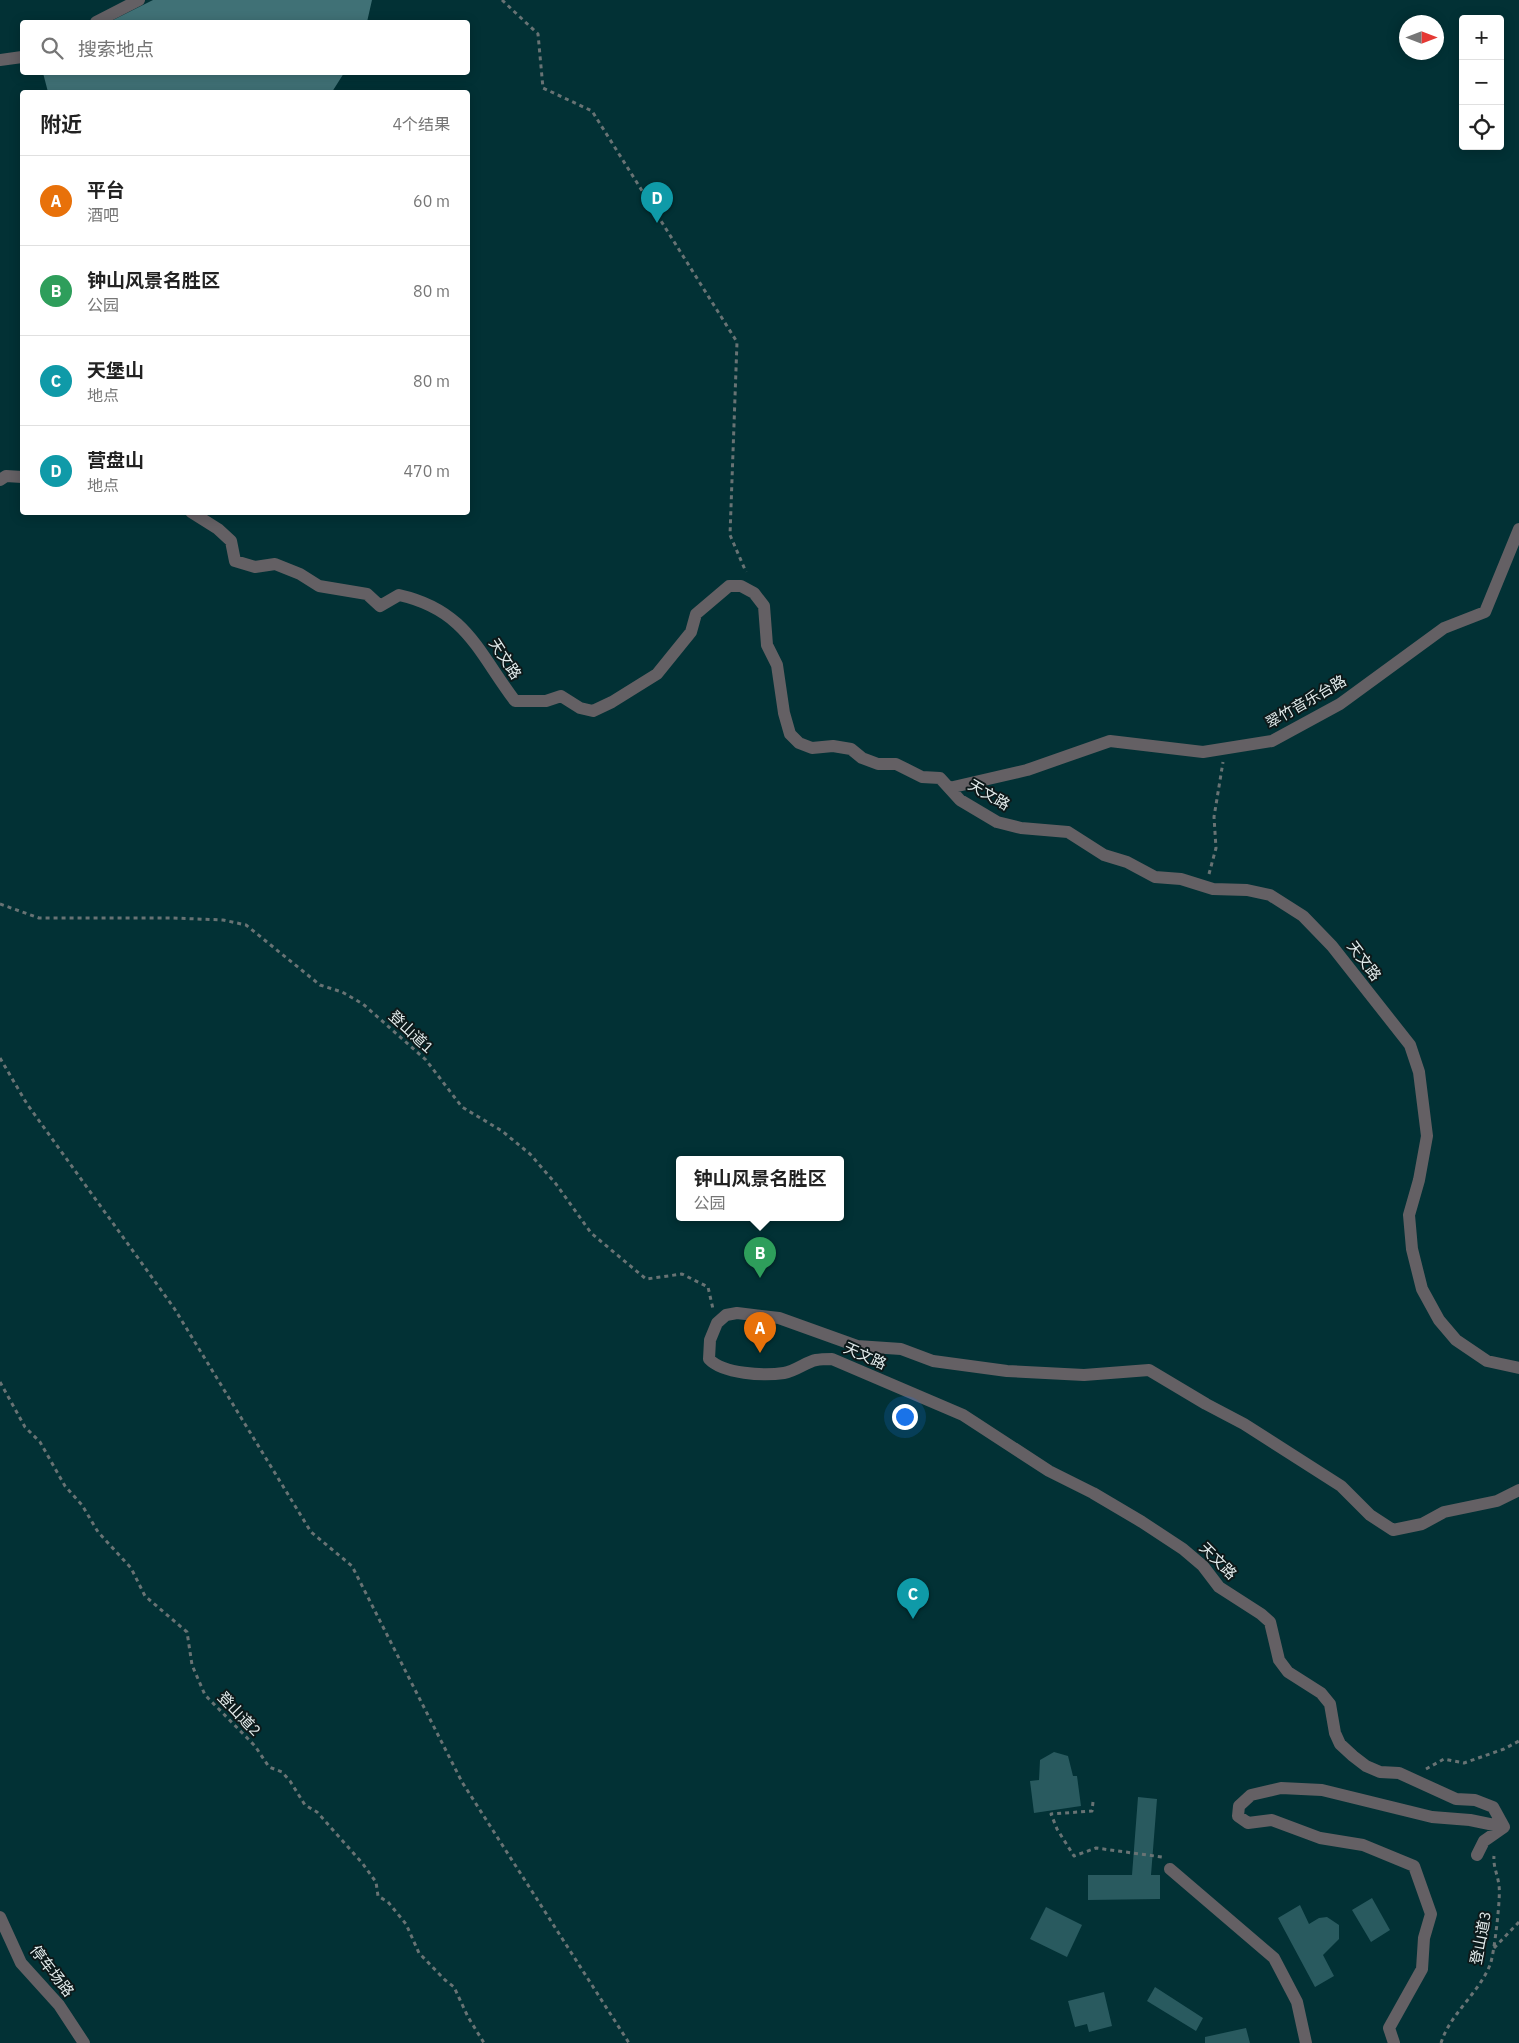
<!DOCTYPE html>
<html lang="zh">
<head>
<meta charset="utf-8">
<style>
	body { margin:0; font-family:"IBM Plex Sans","Noto Sans SC",sans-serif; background:#f2f2f2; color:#222 }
	.controls { position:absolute; right:15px; top:15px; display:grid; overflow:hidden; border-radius:5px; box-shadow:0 2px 12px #0003 }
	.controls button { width:45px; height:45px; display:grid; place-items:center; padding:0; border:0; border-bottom:1px solid #e0e0e0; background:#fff; color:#222; font:25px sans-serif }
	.compass { position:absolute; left:1399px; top:15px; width:45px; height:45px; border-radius:50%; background:#fff; box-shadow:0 2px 12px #0003; rotate:90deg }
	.you { position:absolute; left:904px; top:1416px; width:18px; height:18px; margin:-12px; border:4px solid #fff; border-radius:50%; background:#1a73e8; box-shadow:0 0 0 8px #1a73e833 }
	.badge { display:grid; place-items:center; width:32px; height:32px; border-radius:50%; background:#d93025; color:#fff; font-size:16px; font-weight:700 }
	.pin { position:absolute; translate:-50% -41px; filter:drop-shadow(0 1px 2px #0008) }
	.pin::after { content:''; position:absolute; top:26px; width:18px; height:15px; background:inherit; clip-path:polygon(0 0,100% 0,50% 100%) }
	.popup { position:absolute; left:676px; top:1156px; width:168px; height:65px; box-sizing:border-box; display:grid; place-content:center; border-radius:5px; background:#fff; filter:drop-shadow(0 1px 4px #0005); font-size:16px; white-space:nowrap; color:#767676 }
	.popup b { font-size:19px; color:#222 }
	.popup::after { content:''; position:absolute; left:50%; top:100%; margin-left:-10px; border:10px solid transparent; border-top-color:#fff }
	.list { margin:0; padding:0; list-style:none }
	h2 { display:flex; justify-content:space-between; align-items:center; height:65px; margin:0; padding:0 20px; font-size:21px }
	h2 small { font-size:16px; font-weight:400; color:#767676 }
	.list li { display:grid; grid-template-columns:32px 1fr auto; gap:15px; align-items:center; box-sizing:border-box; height:90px; padding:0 20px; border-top:1px solid #e0e0e0 }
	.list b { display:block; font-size:19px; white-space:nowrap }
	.list p { margin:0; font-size:16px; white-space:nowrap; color:#767676 }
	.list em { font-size:16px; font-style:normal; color:#767676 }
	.icon { flex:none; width:28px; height:28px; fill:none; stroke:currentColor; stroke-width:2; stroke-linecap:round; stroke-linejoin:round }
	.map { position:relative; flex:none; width:1519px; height:2043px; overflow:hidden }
	.search { position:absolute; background:#fff; box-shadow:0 2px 12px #0003; left:20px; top:20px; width:450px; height:55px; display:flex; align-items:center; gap:12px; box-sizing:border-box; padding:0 18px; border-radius:5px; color:#767676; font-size:19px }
	.panel { position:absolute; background:#fff; box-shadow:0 2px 12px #0003; left:20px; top:90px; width:450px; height:425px; border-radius:5px }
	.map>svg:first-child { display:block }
	.green { fill:#023135; fill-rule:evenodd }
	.water { fill:#407176 }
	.building { fill:#295a5f }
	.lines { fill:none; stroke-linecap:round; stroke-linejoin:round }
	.path { stroke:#687374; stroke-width:3; stroke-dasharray:4 4; stroke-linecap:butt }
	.minor { stroke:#646064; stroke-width:12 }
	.labels { text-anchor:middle; stroke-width:4; stroke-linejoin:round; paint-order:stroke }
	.street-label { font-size:15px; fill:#e4eded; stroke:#0d191a }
</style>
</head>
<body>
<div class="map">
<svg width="1519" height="2043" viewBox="0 0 1519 2043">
	<rect width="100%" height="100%" fill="#162223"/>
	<path class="green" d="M0 0H1519V2043H0ZM1463 19H1500V146H1463ZM22 22H468V72H22ZM1406 22H1436V52H1406ZM22 92H468V512H22ZM680 1159H840V1217H680Z"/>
	<path class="water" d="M153 0H372L367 22H109Z
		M43 73V72L344 73 332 92H48Z"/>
	<path class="building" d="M1054 1752 1068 1756 1073 1776H1077L1081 1806 1034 1813 1030 1781 1039 1780 1040 1760Z
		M1138 1797 1157 1799 1151 1875H1160V1899L1088 1900V1875H1132Z
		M1372 1898 1390 1930 1371 1942 1352 1910Z
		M1300 1905 1309 1924 1319 1918 1327 1917 1339 1925V1939L1323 1955 1334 1976 1315 1987 1278 1918Z
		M1046 1907 1082 1925 1067 1957 1030 1939Z
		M1155 1987 1203 2018 1196 2031 1147 2001Z
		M1104 1992 1112 2026 1089 2032 1087 2024 1075 2027 1068 2001Z
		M1246 2028 1250 2043H1205V2037Z"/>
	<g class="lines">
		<path class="path" d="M502 0 538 34 543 88 592 111 737 342 730 535 746 572
			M1209 874 1216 848 1214 817 1223 762
			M0 904 39 918H173L223 920 246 925 320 985 342 992 363 1004 426 1060 462 1107 502 1131 530 1154 556 1184 591 1233 646 1279 682 1274 708 1287 713 1309
			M0 1058 27 1104 174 1308 311 1532 352 1566 462 1782 629 2043
			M0 1382 25 1427 40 1442 65 1486 82 1505 98 1532 131 1568 145 1596 187 1632 192 1665 205 1695 255 1746 269 1767 282 1772 290 1781 305 1805 317 1812 363 1864 376 1882 378 1896 388 1902 406 1924 419 1953 445 1980 454 1987 468 2017 484 2043
			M1426 1769 1444 1759 1464 1763 1504 1749 1519 1741
			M1093 1802 1092 1811 1051 1814 1057 1829 1074 1856 1096 1848 1162 1857
			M1494 1948 1519 1922
			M1441 2043C1450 2014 1478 1994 1490 1965 1494 1956 1501 1896 1499 1886 1498 1875 1493 1867 1494 1856"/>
		<path class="minor" d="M96 22 139 0
			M0 60 22 57
			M0 480 6 476 22 477
			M191 512 218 529 231 541 235 561 255 567 275 564 300 574 319 586 367 594 380 606 399 595C466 610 478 652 515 701H546L561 696 580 708 593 711 612 702 657 674 691 632 696 614 729 586H741L754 593 764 606 767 645 777 665 784 713 790 734 799 743 812 748 833 746 851 749 862 758 878 764H896L922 777 940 778 960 800 997 822 1021 828 1068 832 1104 855 1127 862 1155 877 1181 879 1213 889 1247 890 1270 895 1303 916 1332 946 1410 1045 1419 1072 1427 1136 1419 1180 1409 1215 1412 1249 1422 1289 1439 1320 1456 1340 1487 1361 1519 1368
			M949 788 1027 770 1110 741 1203 752 1272 741 1340 704 1444 628 1485 612 1519 529
			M1504 1827 1493 1807 1475 1800 1456 1799 1399 1773 1380 1772 1366 1766 1353 1756 1340 1744 1335 1733 1330 1704 1321 1693 1288 1672 1279 1660 1270 1622 1261 1614 1219 1587 1203 1566 1183 1549 1142 1522 1093 1493 1049 1471 963 1415 832 1359C827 1359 821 1359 816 1360 806 1362 796 1371 784 1373 764 1376 723 1374 709 1359L710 1340 717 1323 726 1315 737 1313 779 1318 857 1346 901 1349 933 1361 1007 1371 1084 1375 1149 1370 1206 1404 1244 1424 1341 1486 1370 1515 1393 1530 1422 1524 1444 1512 1497 1501 1519 1490
			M1477 1855 1484 1841 1504 1827
			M1170 1869 1274 1958 1297 2002 1306 2043
			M0 1917 21 1963 59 2005 84 2043
			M1394 2043 1389 2028 1422 1969 1424 1938 1431 1914 1414 1866 1363 1845 1320 1838 1272 1820 1248 1823 1238 1816 1239 1806 1251 1795 1281 1788 1322 1790 1432 1817 1470 1820 1504 1827"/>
	</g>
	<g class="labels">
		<g class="street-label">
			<text transform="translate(505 659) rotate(57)" y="5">天文路</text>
			<text transform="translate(1306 702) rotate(-30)" y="5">翠竹音乐台路</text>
			<text transform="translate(989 795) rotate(30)" y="5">天文路</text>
			<text transform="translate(1364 961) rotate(53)" y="5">天文路</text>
			<text transform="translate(411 1032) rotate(43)" y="5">登山道1</text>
			<text transform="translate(865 1356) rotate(24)" y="5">天文路</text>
			<text transform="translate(1218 1561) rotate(45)" y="5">天文路</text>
			<text transform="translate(239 1714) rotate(46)" y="5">登山道2</text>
			<text transform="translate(1481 1938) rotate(-79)" y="5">登山道3</text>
			<text transform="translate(52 1971) rotate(52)" y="5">停车场路</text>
		</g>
	</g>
</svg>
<div class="controls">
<button>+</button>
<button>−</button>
<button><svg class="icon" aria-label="locate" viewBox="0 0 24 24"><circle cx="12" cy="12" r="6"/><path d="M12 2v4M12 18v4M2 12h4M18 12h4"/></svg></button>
</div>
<svg class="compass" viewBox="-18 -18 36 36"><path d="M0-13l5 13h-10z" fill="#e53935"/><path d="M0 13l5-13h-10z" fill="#767676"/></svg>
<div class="you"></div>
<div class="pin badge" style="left:760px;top:1353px;background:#e8710a">A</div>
<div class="pin badge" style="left:760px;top:1278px;background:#2e9e5b">B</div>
<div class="popup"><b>钟山风景名胜区</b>公园</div>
<div class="pin badge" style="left:913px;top:1619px;background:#0f9aa8">C</div>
<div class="pin badge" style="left:657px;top:223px;background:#0f9aa8">D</div>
<div class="search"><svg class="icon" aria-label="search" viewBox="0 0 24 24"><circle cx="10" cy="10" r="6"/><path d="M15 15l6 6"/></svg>搜索地点</div>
<section class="panel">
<h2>附近<small>4个结果</small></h2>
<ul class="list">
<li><span class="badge" style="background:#e8710a">A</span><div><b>平台</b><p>酒吧</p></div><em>60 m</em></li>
<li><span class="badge" style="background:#2e9e5b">B</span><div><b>钟山风景名胜区</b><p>公园</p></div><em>80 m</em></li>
<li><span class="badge" style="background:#0f9aa8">C</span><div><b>天堡山</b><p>地点</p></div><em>80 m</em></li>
<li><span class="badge" style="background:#0f9aa8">D</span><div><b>营盘山</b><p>地点</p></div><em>470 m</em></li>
</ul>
</section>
</div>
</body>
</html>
